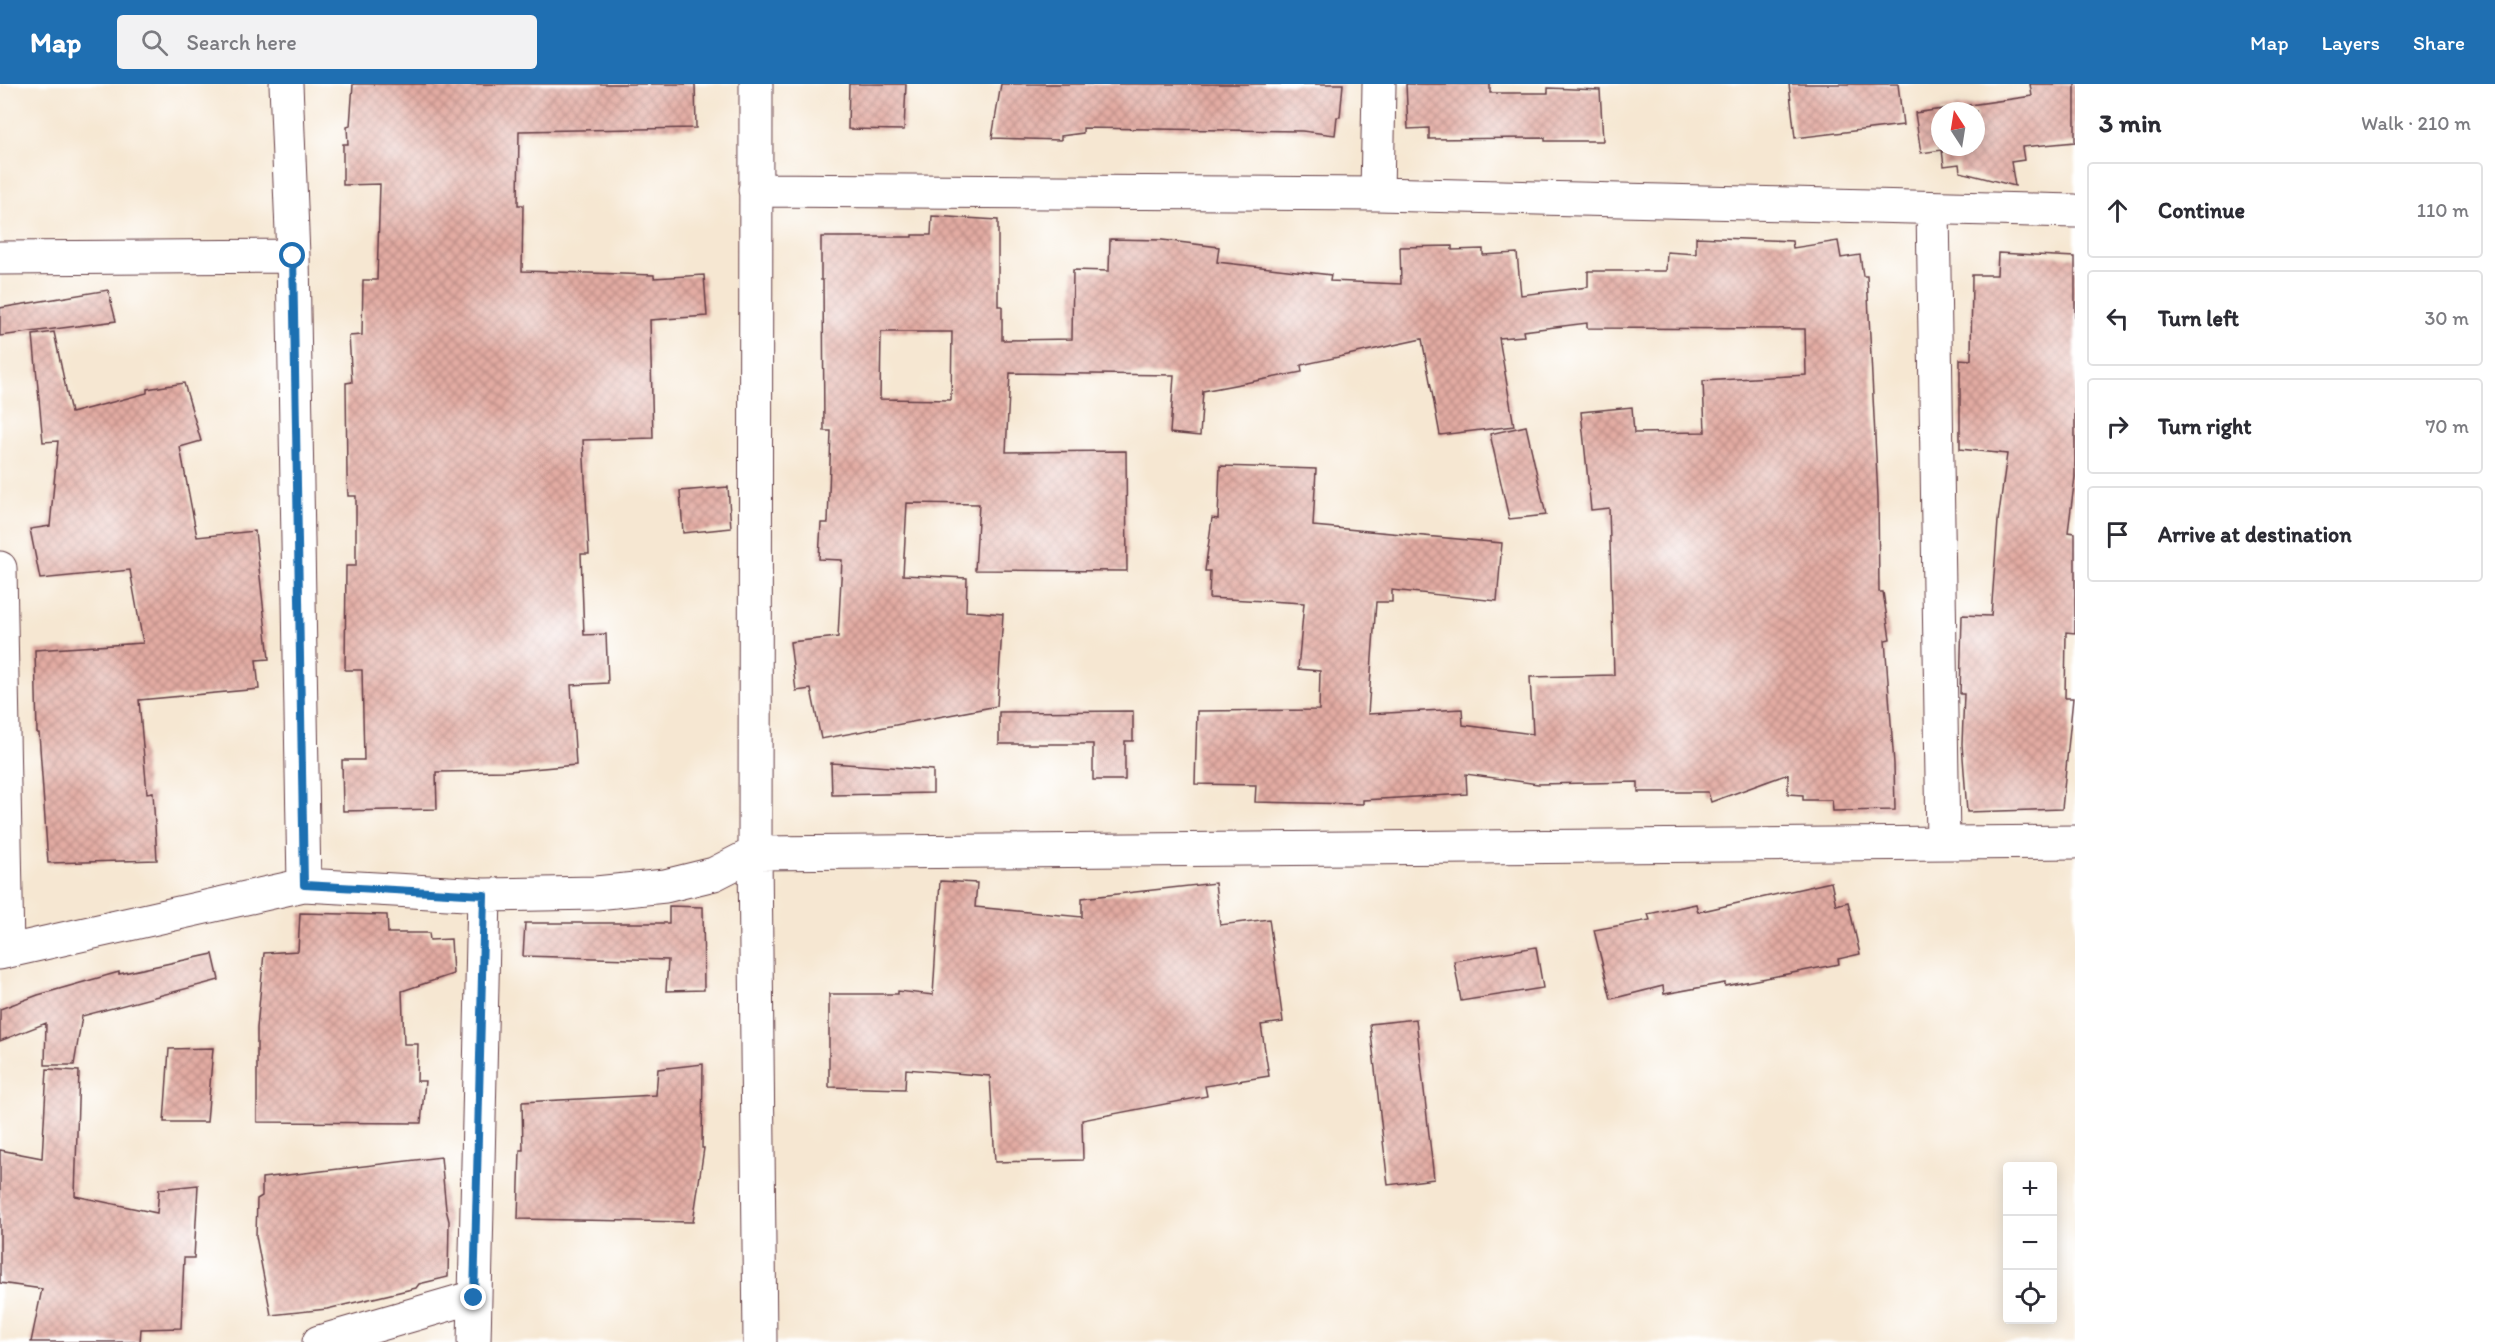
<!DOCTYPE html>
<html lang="en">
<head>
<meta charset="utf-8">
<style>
	body { margin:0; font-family:Itim,sans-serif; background:#f2f2f3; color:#2b2b33 }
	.controls { position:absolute; right:18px; bottom:18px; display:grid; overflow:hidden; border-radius:6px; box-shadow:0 3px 15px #0003 }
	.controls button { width:54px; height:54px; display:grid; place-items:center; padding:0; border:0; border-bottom:2px solid #e1e1e2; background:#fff; color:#2b2b33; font:30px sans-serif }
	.compass { position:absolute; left:1931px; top:18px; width:54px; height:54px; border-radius:50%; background:#fff; box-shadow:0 3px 15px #0003; rotate:348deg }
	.stop { position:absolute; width:18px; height:18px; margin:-14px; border:4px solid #1f6fb2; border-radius:50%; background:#fff }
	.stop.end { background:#1f6fb2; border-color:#fff; box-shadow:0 2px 6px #0008 }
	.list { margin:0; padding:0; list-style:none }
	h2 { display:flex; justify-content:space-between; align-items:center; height:78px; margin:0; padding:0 24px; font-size:26px }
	h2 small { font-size:20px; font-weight:400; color:#7c7c81 }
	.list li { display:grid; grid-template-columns:39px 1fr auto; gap:18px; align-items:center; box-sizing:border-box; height:96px; margin:0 12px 12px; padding:0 12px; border:2px solid #e1e1e2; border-radius:6px }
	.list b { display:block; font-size:22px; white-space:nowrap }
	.list em { font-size:20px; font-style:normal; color:#7c7c81 }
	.icon { flex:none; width:33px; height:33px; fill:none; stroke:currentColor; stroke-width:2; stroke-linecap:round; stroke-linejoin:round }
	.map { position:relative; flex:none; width:2075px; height:1258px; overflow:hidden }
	header { display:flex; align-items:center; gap:36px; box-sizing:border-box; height:84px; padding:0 30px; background:#1f6fb2; color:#fff }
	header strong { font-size:28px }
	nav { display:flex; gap:33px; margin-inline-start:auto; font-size:21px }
	.search { width:420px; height:54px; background:#f2f2f3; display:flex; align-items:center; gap:15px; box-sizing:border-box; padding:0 21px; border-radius:6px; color:#7c7c81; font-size:22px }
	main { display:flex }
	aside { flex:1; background:#fff }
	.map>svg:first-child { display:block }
	.building { fill:url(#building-cross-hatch); fill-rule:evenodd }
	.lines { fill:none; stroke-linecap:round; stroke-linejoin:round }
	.street-casing { stroke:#643d44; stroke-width:35 }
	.street { stroke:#fff; stroke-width:33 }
	.route { stroke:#1f6fb2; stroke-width:8 }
</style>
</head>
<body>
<header>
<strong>Map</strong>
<div class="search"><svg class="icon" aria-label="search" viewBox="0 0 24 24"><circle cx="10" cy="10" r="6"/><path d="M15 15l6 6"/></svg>Search here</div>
<nav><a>Map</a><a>Layers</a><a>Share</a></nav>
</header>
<main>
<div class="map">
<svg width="2075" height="1258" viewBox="0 0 2075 1258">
	<defs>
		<pattern id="building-cross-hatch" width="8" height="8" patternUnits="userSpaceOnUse" patternTransform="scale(1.5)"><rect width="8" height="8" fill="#e3aca3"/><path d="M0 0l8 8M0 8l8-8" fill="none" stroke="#ba8b85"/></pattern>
	</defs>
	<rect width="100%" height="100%" fill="#fff"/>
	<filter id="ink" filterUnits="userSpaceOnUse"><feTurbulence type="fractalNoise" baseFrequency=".0167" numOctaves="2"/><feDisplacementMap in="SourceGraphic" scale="12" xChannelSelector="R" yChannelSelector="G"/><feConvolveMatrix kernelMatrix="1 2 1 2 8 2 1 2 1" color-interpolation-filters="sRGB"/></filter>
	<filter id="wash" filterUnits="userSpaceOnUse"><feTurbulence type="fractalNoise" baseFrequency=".008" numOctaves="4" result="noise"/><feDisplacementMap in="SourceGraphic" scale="24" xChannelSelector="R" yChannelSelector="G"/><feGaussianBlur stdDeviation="1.35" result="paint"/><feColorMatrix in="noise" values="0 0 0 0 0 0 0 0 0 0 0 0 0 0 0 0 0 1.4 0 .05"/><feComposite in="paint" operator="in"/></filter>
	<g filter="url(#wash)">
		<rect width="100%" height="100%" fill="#f6e7d2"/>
		<g id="blocks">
			<path class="building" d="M353 0H695L696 44 519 47 518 121H523L522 187 654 191V194L704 191 707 232 650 236 653 354 583 356 589 470H581L584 551 606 550 608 599 571 601 576 681 509 687 436 688 437 725 343 727 342 676H364L362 586H345L346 482H356V412H348L347 391 346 299 352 298 349 252 362 251 363 196H377L380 100 343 101V60H348L347 43 350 42Z
				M849 0H906L904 46 848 45Z
				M1001 0H1343L1340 33H1337L1335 51 1302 47 1083 44V49L1061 52V56L992 54Z
				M1406 0H1490V9H1548V4L1600 6 1603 57H1545V54L1429 55V44L1408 45Z
				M1789 0H1898L1903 41 1795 54Z
				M2030 0H2075V58L2022 63 2024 76 2011 78 2015 102 1960 88 1959 80 1944 82 1942 66 1921 69 1915 29 2032 12ZM1940 27H1976V63H1940Z
				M932 132 998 136V222H1002V256L1072 255 1073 186 1109 187 1110 155 1162 156 1219 163 1217 178 1331 191 1330 197 1401 200 1400 163 1452 162V166L1483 165V171L1517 169 1521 211 1588 203V187H1666L1667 168 1696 170V153L1792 157 1793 164 1838 157 1841 174 1860 171 1863 192H1867L1878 413 1879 508H1883L1890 555 1885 556 1894 680 1895 726 1833 727 1832 716H1803V711L1788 710V690L1711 718 1708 708H1638V698L1538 700 1466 690 1467 710 1363 716V720L1255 718 1256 701 1195 700 1197 627 1319 626 1320 587 1298 585 1304 519 1209 514 1210 487H1205L1212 434 1218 435 1220 382 1316 385 1313 442 1502 459 1497 517 1392 506V518H1376L1368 630 1462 625 1463 641 1533 650 1530 593 1614 591 1609 424 1591 426 1581 328 1632 323 1634 349 1705 348 1703 297 1806 291 1805 245 1587 244V239L1523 247 1524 252 1499 254 1514 342 1440 351 1422 255 1301 281 1302 288 1203 307 1200 352 1170 349 1174 291 1010 289 1006 368 1126 367 1127 487 975 486 979 420 907 419 903 491 967 494 966 527 1003 530 997 622 821 655 811 605 796 607 790 558 838 553 842 476 819 475 821 439H828L831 347H824L823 196H821V153H912V151H931ZM881 248H952L951 316 880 315Z
				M1998 169 2075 173V393L2068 448 2075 449V549L2066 548 2065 614H2073L2062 725 1967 728 1962 660 1964 610H1960L1962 531 1991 532 1998 437 2007 370 1960 365V275L1971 276 1972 191H1997Z
				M108 206 116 237 0 252V224Z
				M54 248 71 329 147 309V305L184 299 201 357 180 363 197 453 255 447 269 575 256 576 259 605 139 616 147 709 153 708 157 776 48 779 39 649H37L35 566 143 559 130 486 40 495 30 445 50 442 58 357 43 358 33 251Z
				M1526 342 1546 431 1509 435 1490 350Z
				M728 403 731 444 683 449 680 407Z
				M1133 627V657H1125V696H1093V660H999V628Z
				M831 679 933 686V709L832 711Z
				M940 797 977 799 975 823 1082 833V814L1215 799 1220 841 1269 835 1283 938 1261 941 1269 992 1205 1002 1207 1012 1082 1036 1083 1076 995 1078 990 992 906 985 905 1005 829 1003V910H898V907L933 911Z
				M1831 798 1836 821 1848 818 1860 870 1838 875 1839 880 1725 902V899L1664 910 1663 902 1611 915 1594 846 1650 836 1648 830 1696 820 1698 828Z
				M669 822 703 823 704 906 666 907 668 876 523 872 525 839H669Z
				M300 829 387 831 388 849H429L430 856 451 855 453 890 402 907 404 960H418L417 997H425L421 1039 257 1038V944L264 869 298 867Z
				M1536 863 1543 904 1461 917 1454 877Z
				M213 870 219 896 82 932 74 981H45L46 939 0 957V925L38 911 119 888V890Z
				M1416 935 1434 1095 1388 1101 1370 940Z
				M213 964 207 1038H164L169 965Z
				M703 980 702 1064H704L693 1138 518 1135 520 1066H523L522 1018 656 1011 658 985Z
				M47 985 79 987 75 1112 157 1129 159 1105 198 1101 194 1174H184L181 1244 141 1245 140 1258H31L42 1205 0 1199V1066L42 1074Z
				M441 1073 446 1125 449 1137 448 1193 419 1200 416 1204 327 1225 271 1231 256 1152 257 1115 262 1112V1094Z"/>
		</g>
	</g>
	<g filter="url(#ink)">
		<use href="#blocks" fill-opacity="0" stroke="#643d44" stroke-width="1.5"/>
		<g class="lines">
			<g class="street-casing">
				<path id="street" d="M286 0 293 172 304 801
					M756 0 755 769 760 1258
					M755 106 1377 110 2075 127
					M1377 110 1379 0
					M1933 124 1943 758
					M0 174 293 172
					M0 484 7 866
					M0 869 304 801 484 811 596 809 665 802 714 790 755 769 2075 758
					M319 1258 474 1213
					M474 1258 484 811"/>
			</g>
			<use href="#street" class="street"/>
		</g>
	</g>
	<g class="lines" filter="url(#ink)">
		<path class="route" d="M293 172 304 801 484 811 474 1214"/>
	</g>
</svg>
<div class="controls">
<button>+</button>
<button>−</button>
<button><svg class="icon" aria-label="locate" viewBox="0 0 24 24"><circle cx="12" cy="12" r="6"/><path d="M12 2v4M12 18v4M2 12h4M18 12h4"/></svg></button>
</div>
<svg class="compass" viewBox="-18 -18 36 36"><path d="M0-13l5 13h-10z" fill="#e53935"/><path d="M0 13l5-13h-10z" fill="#7c7c81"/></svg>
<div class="stop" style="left:293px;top:172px"></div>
<div class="stop end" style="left:474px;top:1214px"></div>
</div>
<aside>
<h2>3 min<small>Walk · 210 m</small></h2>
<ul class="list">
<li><svg class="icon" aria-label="ahead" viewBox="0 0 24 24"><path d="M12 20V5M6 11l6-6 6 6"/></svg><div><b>Continue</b></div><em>110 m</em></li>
<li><svg class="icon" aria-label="left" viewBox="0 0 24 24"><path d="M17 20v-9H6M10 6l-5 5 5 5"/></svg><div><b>Turn left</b></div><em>30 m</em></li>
<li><svg class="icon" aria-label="right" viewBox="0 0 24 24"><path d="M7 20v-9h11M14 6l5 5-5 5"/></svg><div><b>Turn right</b></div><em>70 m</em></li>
<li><svg class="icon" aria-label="arrive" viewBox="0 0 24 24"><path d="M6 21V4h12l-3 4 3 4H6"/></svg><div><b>Arrive at destination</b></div></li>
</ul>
</aside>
</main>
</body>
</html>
